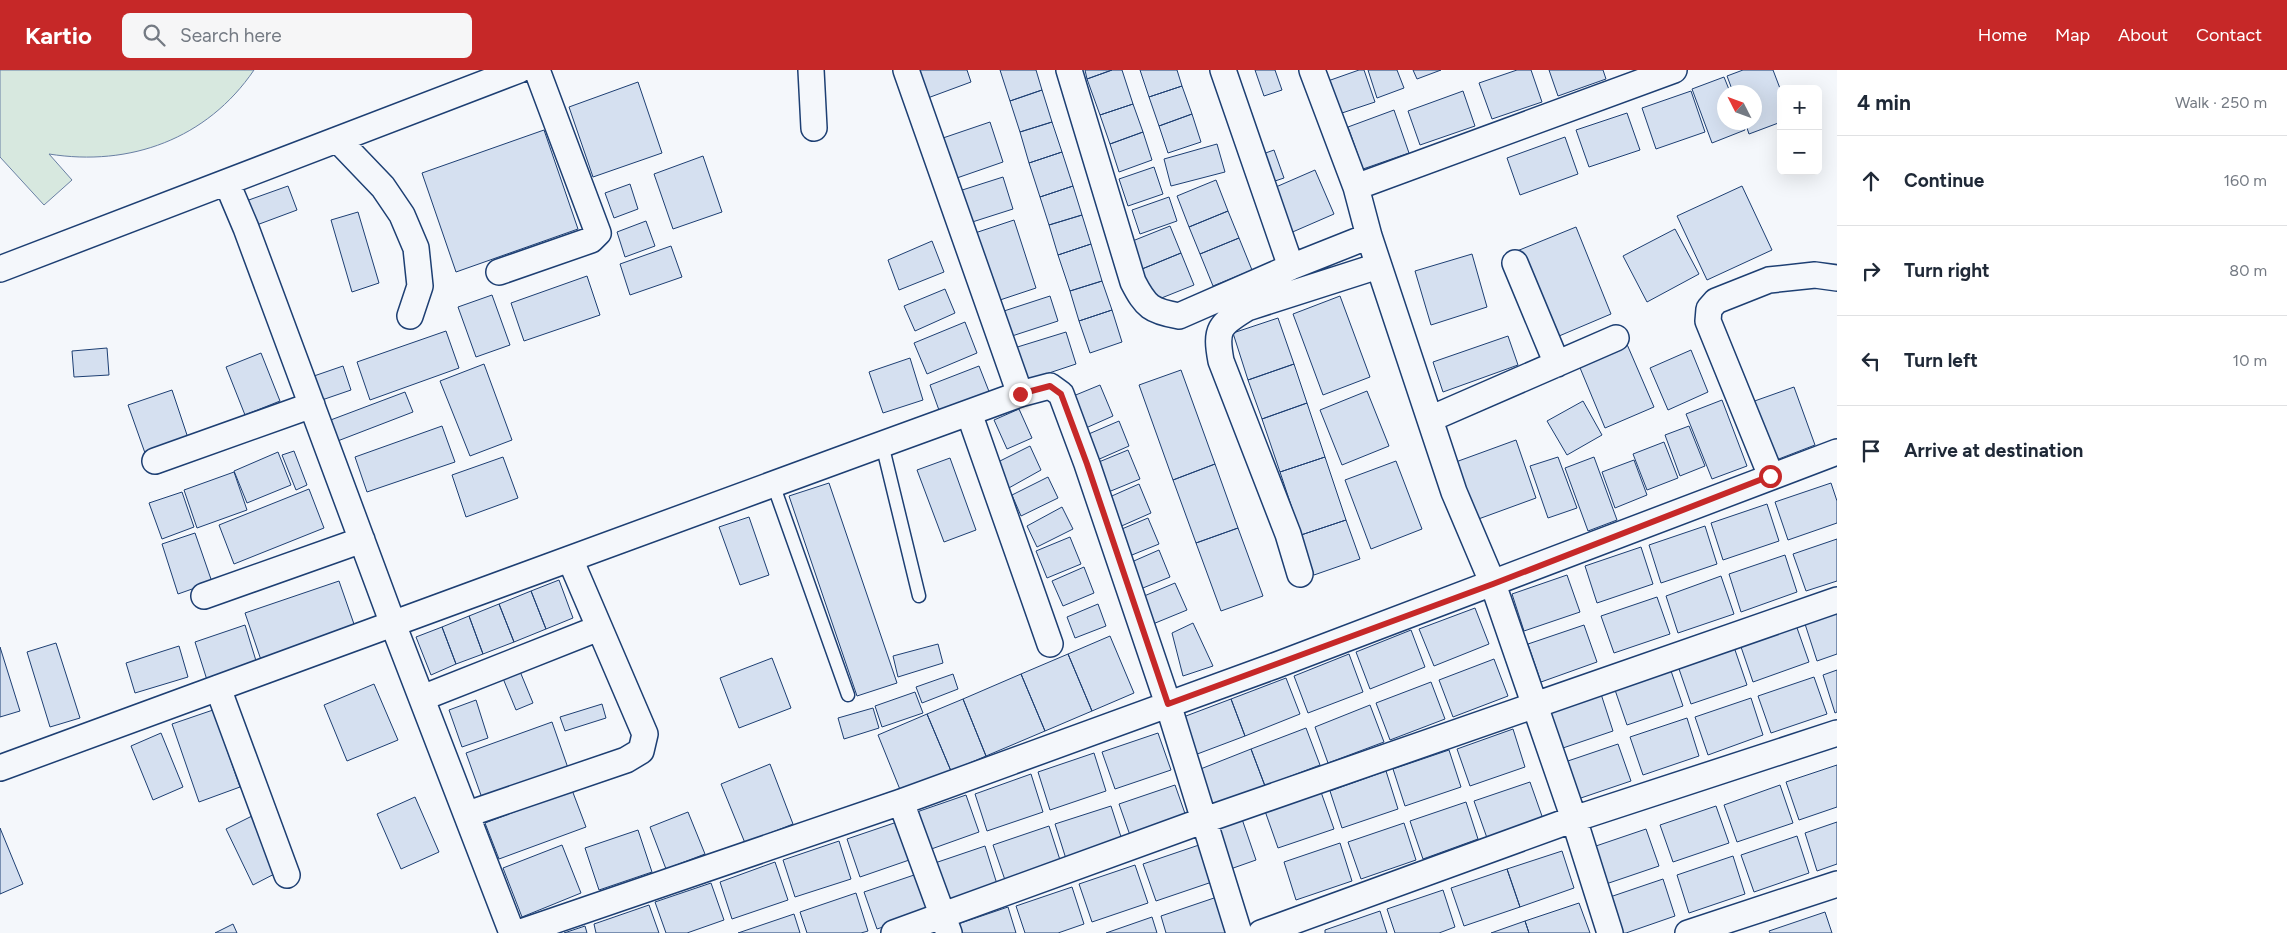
<!DOCTYPE html>
<html lang="en">
<head>
<meta charset="utf-8">
<style>
	body { margin:0; font-family:Figtree,sans-serif; background:#f6f6f7; color:#1f2937 }
	.controls { position:absolute; right:15px; top:15px; display:grid; overflow:hidden; border-radius:8px; box-shadow:0 5px 20px #0002 }
	.controls button { width:45px; height:45px; display:grid; place-items:center; padding:0; border:0; border-bottom:1px solid #e0e1e3; background:#fff; color:#1f2937; font:25px sans-serif }
	.compass { position:absolute; left:1717px; top:15px; width:45px; height:45px; border-radius:50%; background:#fff; box-shadow:0 5px 20px #0002; rotate:312deg }
	.stop { position:absolute; width:15px; height:15px; margin:-11px; border:4px solid #c62828; border-radius:50%; background:#fff }
	.stop.end { background:#c62828; border-color:#fff; box-shadow:0 1px 5px #0008 }
	.list { margin:0; padding:0; list-style:none }
	h2 { display:flex; justify-content:space-between; align-items:center; height:65px; margin:0; padding:0 20px; font-size:21px }
	h2 small { font-size:16px; font-weight:400; color:#747a83 }
	.list li { display:grid; grid-template-columns:32px 1fr auto; gap:15px; align-items:center; box-sizing:border-box; height:90px; padding:0 20px; border-top:1px solid #e0e1e3 }
	.list b { display:block; font-size:19px; white-space:nowrap }
	.list em { font-size:16px; font-style:normal; color:#747a83 }
	.icon { flex:none; width:28px; height:28px; fill:none; stroke:currentColor; stroke-width:2; stroke-linecap:round; stroke-linejoin:round }
	.map { position:relative; flex:none; width:1837px; height:863px; overflow:hidden }
	header { display:flex; align-items:center; gap:30px; box-sizing:border-box; height:70px; padding:0 25px; background:#c62828; color:#fff }
	header strong { font-size:24px }
	nav { display:flex; gap:28px; margin-inline-start:auto; font-size:18px }
	.search { width:350px; height:45px; background:#f6f6f7; display:flex; align-items:center; gap:12px; box-sizing:border-box; padding:0 18px; border-radius:8px; color:#747a83; font-size:19px }
	main { display:flex }
	aside { flex:1; background:#fff }
	.map>svg:first-child { display:block }
	.green { fill:#d7e8df; stroke:#687fa3 }
	.building { fill:#d5e0f0; stroke:#1d3f73 }
	.lines { fill:none; stroke-linecap:round; stroke-linejoin:round }
	.service-casing { stroke:#1d3f73; stroke-width:15 }
	.minor-casing { stroke:#1d3f73; stroke-width:28 }
	.service { stroke:#f4f7fb; stroke-width:12 }
	.minor { stroke:#f4f7fb; stroke-width:25 }
	.route { stroke:#c62828; stroke-width:6 }
</style>
</head>
<body>
<header>
<strong>Kartio</strong>
<div class="search"><svg class="icon" aria-label="search" viewBox="0 0 24 24"><circle cx="10" cy="10" r="6"/><path d="M15 15l6 6"/></svg>Search here</div>
<nav><a>Home</a><a>Map</a><a>About</a><a>Contact</a></nav>
</header>
<main>
<div class="map">
<svg width="1837" height="863" viewBox="0 0 1837 863">
	<rect width="100%" height="100%" fill="#f4f7fb"/>
	<path class="green" d="M0 0H254C207 69 130 97 49 84L72 110 44 135 0 87Z"/>
	<path class="building" d="M915 0H967L971 12 925 29Z
		M1000 0H1036L1042 20 1010 31Z
		M1085 0H1112L1087 9Z
		M1112 0H1122L1133 34 1100 45 1087 9Z
		M1140 0H1177L1182 16 1149 27Z
		M1255 0H1275L1282 20 1264 26Z
		M1359 0H1364L1375 32 1336 45 1325 12Z
		M1368 0H1397L1404 18 1377 28Z
		M1413 0H1441L1417 9Z
		M1517 0H1531L1542 32 1492 49 1479 13Z
		M1549 0H1603L1606 9 1558 26Z
		M1743 0H1773L1781 21V52L1749 64 1745 52H1754V22H1733L1727 6Z
		M1724 7 1730 22H1724V52H1742L1745 60 1712 73 1692 19Z
		M638 12 662 83 593 107 569 37Z
		M1182 16 1192 44 1159 56 1149 27Z
		M1042 20 1052 52 1020 62 1010 31Z
		M1463 21 1475 56 1420 75 1408 41Z
		M1691 21 1705 62 1656 79 1642 38Z
		M1133 34 1143 62 1110 74 1100 45Z
		M1394 40 1409 83 1363 99 1348 57Z
		M1627 43 1640 80 1589 97 1576 60Z
		M1192 44 1201 72 1168 83 1159 56Z
		M990 52 1003 92 954 109 940 69Z
		M1052 52 1062 82 1029 93 1020 62Z
		M544 60 578 159 456 202 422 103Z
		M1143 62 1152 90 1119 102 1110 74Z
		M1565 67 1578 104 1520 125 1507 88Z
		M1217 74 1225 102 1171 116 1164 89Z
		M1274 80 1284 108 1269 113 1260 85Z
		M1062 82 1073 116 1040 127 1029 93Z
		M703 86 722 142 673 159 654 104Z
		M1154 97 1163 124 1128 136 1119 109Z
		M1315 100 1334 144 1288 164 1269 120Z
		M1003 107 1013 139 966 154 956 122Z
		M1216 110 1228 141 1189 157 1177 126Z
		M630 114 638 139 614 148 605 123Z
		M288 116 297 140 254 156 246 131Z
		M1073 116 1082 145 1049 155 1040 127Z
		M1742 116 1772 180 1707 210 1677 146Z
		M1169 127 1177 151 1140 164 1132 140Z
		M1228 141 1239 168 1200 184 1189 157Z
		M358 142 379 213 352 222 331 150Z
		M1082 145 1091 174 1058 185 1049 155Z
		M1014 150 1036 218 991 233 969 165Z
		M646 151 655 176 625 187 617 162Z
		M1170 156 1181 183 1142 199 1130 172Z
		M1576 157 1611 244 1552 269 1517 181Z
		M1675 159 1699 204 1647 232 1623 186Z
		M1239 168 1252 200 1213 216 1200 184Z
		M932 171 944 202 899 220 888 190Z
		M1091 174 1102 211 1070 221 1058 185Z
		M671 176 682 207 630 225 620 194Z
		M1181 183 1194 215 1154 231 1142 199Z
		M1472 184 1487 237 1431 255 1415 201Z
		M587 206 600 245 524 271 511 233Z
		M1102 211 1112 240 1079 251 1070 221Z
		M945 219 955 243 915 261 904 236Z
		M492 225 510 275 476 287 458 237Z
		M1050 226 1058 251 1012 266 1004 241Z
		M1340 226 1370 307 1323 325 1293 244Z
		M1112 240 1122 272 1090 283 1079 251Z
		M1278 248 1294 294 1248 310 1233 263Z
		M965 252 977 283 927 304 914 273Z
		M446 261 459 298 370 330 357 292Z
		M1066 262 1076 294 1022 312 1011 279Z
		M1508 266 1518 295 1443 322 1433 292Z
		M1626 272 1654 337 1605 358 1578 293Z
		M107 278 109 305 74 307 72 281Z
		M1691 280 1708 322 1668 340 1650 298Z
		M261 283 280 331 245 345 226 297Z
		M910 288 923 330 883 343 869 302Z
		M484 294 512 370 470 386 440 311Z
		M1294 294 1307 333 1262 349 1248 310Z
		M343 296 351 320 319 331 311 307Z
		M979 296 990 324 940 343 930 315Z
		M1181 300 1215 394 1173 410 1139 315Z
		M1100 315 1113 346 1079 361 1066 329Z
		M1794 317 1815 375 1771 392 1749 333Z
		M172 320 188 368 145 383 128 335Z
		M1367 321 1389 376 1342 395 1320 340Z
		M405 322 413 342 335 372 328 351Z
		M1722 330 1747 396 1712 409 1686 344Z
		M1583 331 1602 365 1567 385 1547 351Z
		M1307 333 1325 387 1280 402 1262 349Z
		M1019 339 1032 368 1007 379 994 350Z
		M1119 351 1129 376 1095 391 1084 366Z
		M442 356 455 392 367 422 355 387Z
		M1689 356 1705 396 1680 406 1665 365Z
		M1516 370 1536 428 1473 451 1453 393Z
		M1664 372 1678 408 1647 420 1633 384Z
		M1030 376 1041 400 1007 419 996 393Z
		M1128 380 1140 409 1106 423 1094 394Z
		M294 381 307 415 296 420 282 385Z
		M278 382 291 415 247 433 234 401Z
		M503 387 518 428 466 447 452 405Z
		M1325 387 1346 450 1301 465 1280 402Z
		M1558 387 1577 438 1548 448 1530 396Z
		M1594 387 1617 450 1588 461 1565 398Z
		M950 388 976 460 944 472 917 400Z
		M1634 390 1647 425 1615 438 1602 402Z
		M1396 391 1422 459 1371 479 1345 410Z
		M1215 394 1238 458 1196 473 1173 410Z
		M234 402 247 440 197 458 184 420Z
		M1048 407 1058 428 1021 446 1012 425Z
		M829 413 897 613 857 626 789 426Z
		M1831 413 1837 431V453L1788 470 1775 432Z
		M1139 414 1151 443 1117 458 1105 429Z
		M309 419 324 458 234 494 219 455Z
		M182 422 194 457 162 469 149 433Z
		M1767 434 1779 471 1723 490 1711 453Z
		M1062 437 1073 459 1037 477 1027 456Z
		M749 447 769 505 740 515 719 457Z
		M1148 448 1159 474 1127 487 1117 461Z
		M1346 450 1360 489 1314 505 1301 465Z
		M1705 456 1717 494 1661 513 1649 475Z
		M1238 458 1263 526 1221 541 1196 473Z
		M195 463 212 512 178 524 162 474Z
		M1070 467 1081 494 1047 508 1036 481Z
		M1837 469V511L1806 521 1793 484Z
		M1641 477 1653 514 1597 533 1585 496Z
		M1159 480 1170 507 1138 520 1127 494Z
		M1785 485 1797 522 1741 542 1729 504Z
		M1084 497 1094 523 1063 536 1052 511Z
		M1567 505 1580 542 1524 561 1512 524Z
		M1721 506 1734 544 1678 563 1666 526Z
		M559 510 573 548 546 559 531 521Z
		M339 511 355 557 261 590 245 543Z
		M1175 513 1187 540 1148 556 1137 529Z
		M531 521 546 559 514 572 499 534Z
		M1657 527 1670 564 1614 583 1601 546Z
		M499 534 514 572 483 584 469 546Z
		M1098 534 1106 556 1075 568 1067 547Z
		M1475 538 1489 574 1434 596 1419 559Z
		M1837 543V584L1817 591 1805 554Z
		M469 546 483 584 456 594 442 557Z
		M1193 553 1213 596 1183 606 1172 563Z
		M245 555 257 594 207 610 195 572Z
		M1584 555 1597 592 1541 612 1528 574Z
		M1796 555 1809 592 1753 612 1740 574Z
		M442 557 456 594 431 605 416 567Z
		M1411 560 1425 597 1370 619 1356 582Z
		M1110 566 1134 623 1092 641 1068 584Z
		M56 573 80 648 50 657 27 582Z
		M938 574 943 593 898 607 893 586Z
		M179 576 188 607 135 623 126 593Z
		M0 577 20 641 0 647Z
		M1734 577 1747 615 1691 634 1678 596Z
		M1068 584 1092 641 1045 661 1021 604Z
		M1349 584 1363 622 1308 643 1294 606Z
		M772 588 791 638 739 658 720 608Z
		M1494 589 1508 626 1453 647 1439 610Z
		M1670 598 1683 636 1627 655 1614 617Z
		M519 599 533 633 516 640 502 606Z
		M1837 600V642L1835 643 1823 605Z
		M953 604 958 619 922 633 916 617Z
		M1021 604 1045 661 986 686 963 629Z
		M1814 607 1827 644 1771 663 1758 626Z
		M1286 608 1300 644 1245 666 1231 629Z
		M1431 612 1445 649 1390 670 1376 633Z
		M374 614 398 670 347 691 324 635Z
		M915 622 923 643 882 657 875 636Z
		M1601 624 1613 661 1557 680 1545 643Z
		M1751 628 1763 665 1708 685 1695 647Z
		M963 629 986 686 951 701 927 644Z
		M1231 629 1245 666 1192 686 1178 649Z
		M476 630 488 668 462 677 449 640Z
		M602 634 606 648 565 661 560 647Z
		M1370 635 1384 672 1328 693 1315 657Z
		M873 638 879 658 844 669 838 648Z
		M213 640 240 717 199 732 172 654Z
		M927 644 951 701 901 722 878 665Z
		M1687 648 1699 686 1643 705 1630 667Z
		M552 652 568 698 482 728 466 683Z
		M1306 658 1320 695 1265 716 1251 679Z
		M1513 659 1525 697 1470 716 1457 679Z
		M161 663 183 717 153 730 131 676Z
		M1158 663 1171 700 1115 719 1102 682Z
		M1618 674 1631 711 1575 730 1562 693Z
		M1251 679 1265 716 1212 737 1198 700Z
		M1449 680 1461 717 1405 736 1393 699Z
		M1094 683 1106 721 1050 740 1038 702Z
		M770 694 793 754 745 773 721 714Z
		M1837 695V737L1799 750 1786 712Z
		M1386 701 1398 739 1342 758 1330 721Z
		M1031 704 1043 742 987 761 975 724Z
		M1530 712 1543 749 1487 768 1474 731Z
		M1175 715 1188 752 1132 771 1119 734Z
		M1780 715 1793 753 1737 772 1724 735Z
		M572 720 586 757 499 789 485 753Z
		M1321 722 1334 759 1278 778 1265 741Z
		M966 725 979 762 923 782 911 744Z
		M415 727 439 782 401 799 377 744Z
		M1466 732 1478 769 1423 789 1410 751Z
		M1111 736 1123 773 1067 792 1055 754Z
		M1716 736 1729 773 1673 792 1660 755Z
		M688 742 705 784 666 799 650 757Z
		M256 744 284 799 253 815 226 759Z
		M1242 749 1256 790 1222 802 1208 760Z
		M903 750 915 788 860 807 847 769Z
		M1837 752V794L1817 801 1805 763Z
		M1404 753 1416 790 1361 809 1348 772Z
		M1049 756 1061 793 1006 813 993 775Z
		M0 758 23 814 0 824Z
		M1646 759 1659 796 1603 815 1590 778Z
		M638 760 652 802 599 820 585 778Z
		M1797 766 1809 803 1754 822 1741 785Z
		M839 771 851 809 795 827 783 790Z
		M1340 773 1352 811 1296 830 1284 792Z
		M562 775 581 823 522 847 503 798Z
		M1199 775 1212 812 1156 831 1143 794Z
		M985 776 997 814 941 833 929 795Z
		M1562 781 1574 818 1520 837 1507 799Z
		M1733 786 1745 824 1689 843 1677 805Z
		M775 792 788 830 732 849 720 812Z
		M1135 795 1148 833 1092 852 1079 814Z
		M1507 799 1520 837 1464 856 1451 818Z
		M920 803 933 840 877 859 864 822Z
		M1663 809 1675 846 1626 863H1619L1607 828Z
		M711 813 724 850 687 863H666L655 832Z
		M1072 817 1084 854 1058 863H1025L1016 836Z
		M1443 820 1455 857 1439 863H1395L1387 839Z
		M856 823 868 861 861 863H807L800 842Z
		M1217 827 1228 863H1166L1161 846Z
		M1579 833 1590 863H1529L1525 851Z
		M649 835 659 863H596L594 854Z
		M1008 837 1016 863H954L952 856Z
		M1380 841 1387 863H1325V860Z
		M1825 842 1832 863H1770L1769 861Z
		M794 844 800 863H738Z
		M1152 847 1157 863H1106Z
		M1525 851 1529 863H1491Z
		M233 854 237 863H215Z
		M585 856 587 863H564Z"/>
	<g class="lines">
		<g class="service-casing">
			<path id="service" d="M882 374 919 526
				M773 414 848 625"/>
		</g>
		<g class="minor-casing">
			<path id="minor" d="M811 0 814 58
				M906 0 1020 324
				M1069 0 1133 212C1146 237 1151 241 1179 246L1291 197 1369 166
				M1223 0 1291 197
				M1312 0 1356 117 1369 166 1454 422 1493 514 1574 749 1610 863
				M338 70 383 117 402 145 416 178 420 216 410 246
				M227 113 246 158 393 554 512 863
				M1356 117 1674 0
				M1515 193 1557 294
				M0 199 519 0
				M499 202 591 170 598 163 537 0
				M969 343 1050 574
				M1430 349 1616 268
				M155 391 312 335
				M1771 406 1708 251 1709 239 1716 231 1769 210 1815 205 1837 208
				M1300 504 1288 464 1221 291C1215 259 1219 255 1247 238L1378 196
				M204 526 362 470
				M218 618 287 805
				M422 628 599 558
				M0 698 869 379 1020 324 1050 316 1061 324 1087 394 1168 634 1239 863
				M901 732 949 863
				M468 744 626 690 641 681 645 664 570 489
				M518 863 901 732 1274 596 1837 382
				M894 863 1202 751 1837 530
				M1261 863 1574 749 1837 663
				M1688 863 1837 814"/>
		</g>
		<use href="#service" class="service"/>
		<use href="#minor" class="minor"/>
	</g>
	<g class="lines">
		<path class="route" d="M1020 324 1050 316 1061 324 1087 394 1168 634 1493 514 1770 406"/>
	</g>
</svg>
<div class="controls">
<button>+</button>
<button>−</button>
</div>
<svg class="compass" viewBox="-18 -18 36 36"><path d="M0-13l5 13h-10z" fill="#e53935"/><path d="M0 13l5-13h-10z" fill="#747a83"/></svg>
<div class="stop" style="left:1770px;top:406px"></div>
<div class="stop end" style="left:1020px;top:324px"></div>
</div>
<aside>
<h2>4 min<small>Walk · 250 m</small></h2>
<ul class="list">
<li><svg class="icon" aria-label="ahead" viewBox="0 0 24 24"><path d="M12 20V5M6 11l6-6 6 6"/></svg><div><b>Continue</b></div><em>160 m</em></li>
<li><svg class="icon" aria-label="right" viewBox="0 0 24 24"><path d="M7 20v-9h11M14 6l5 5-5 5"/></svg><div><b>Turn right</b></div><em>80 m</em></li>
<li><svg class="icon" aria-label="left" viewBox="0 0 24 24"><path d="M17 20v-9H6M10 6l-5 5 5 5"/></svg><div><b>Turn left</b></div><em>10 m</em></li>
<li><svg class="icon" aria-label="arrive" viewBox="0 0 24 24"><path d="M6 21V4h12l-3 4 3 4H6"/></svg><div><b>Arrive at destination</b></div></li>
</ul>
</aside>
</main>
</body>
</html>
